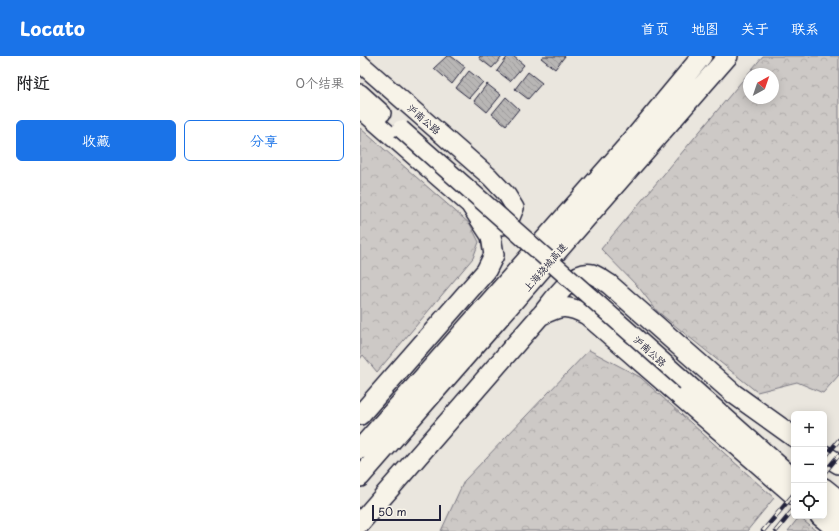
<!DOCTYPE html>
<html lang="zh">
<head>
<meta charset="utf-8">
<style>
	body { margin:0; font-family:"Playpen Sans","LXGW WenKai TC",sans-serif; background:#f6f6f6; color:#202124 }
	.controls { position:absolute; right:12px; bottom:12px; display:grid; overflow:hidden; border-radius:6px; box-shadow:0 2px 10px #0003 }
	.controls button { width:36px; height:36px; display:grid; place-items:center; padding:0; border:0; border-bottom:1px solid #e0e0e0; background:#fff; color:#202124; font:20px sans-serif }
	.compass { position:absolute; left:383px; top:12px; width:36px; height:36px; border-radius:50%; background:#fff; box-shadow:0 2px 10px #0003; rotate:40deg }
	.scale { position:absolute; left:12px; bottom:10px; width:69px; box-sizing:border-box; padding-left:4px; border:2px solid #22223b; border-top:0; font-size:11px; line-height:14px; white-space:nowrap; color:#22223b; -webkit-text-stroke:3px #f7f3e8; paint-order:stroke }
	.list { margin:0; padding:0; list-style:none }
	h2 { display:flex; justify-content:space-between; align-items:center; height:52px; margin:0; padding:0 16px; font-size:17px }
	h2 small { font-size:13px; font-weight:400; color:#757577 }
	.actions { display:flex; gap:8px; padding:12px 16px }
	.actions a { flex:1; padding:9px 0; border:1px solid #1a73e8; border-radius:6px; text-align:center; font-size:14px; color:#1a73e8 }
	.actions .main { background:#1a73e8; color:#fff }
	.icon { flex:none; width:22px; height:22px; fill:none; stroke:currentColor; stroke-width:2; stroke-linecap:round; stroke-linejoin:round }
	.map { position:relative; flex:none; width:479px; height:475px; overflow:hidden }
	header { display:flex; align-items:center; gap:24px; box-sizing:border-box; height:56px; padding:0 20px; background:#1a73e8; color:#fff }
	header strong { font-size:19px }
	nav { display:flex; gap:22px; margin-inline-start:auto; font-size:14px }
	main { display:flex }
	aside { flex:1; background:#fff }
	.map>svg:first-child { display:block }
	.forest { fill:url(#forest-crowns); stroke:#787680; fill-rule:evenodd }
	.building { fill:url(#building-back-hatch); stroke:#22223b }
	.lines { fill:none; stroke-linecap:round; stroke-linejoin:round }
	.primary-casing { stroke:#22223b; stroke-width:20 }
	.highway-casing { stroke:#22223b; stroke-width:22 }
	.primary { stroke:#f7f3e8; stroke-width:17 }
	.highway { stroke:#f7f3e8; stroke-width:19 }
	.rail-casing { stroke:#22223b; stroke-width:4.5 }
	.rail { stroke:#f7f3e8; stroke-width:3; stroke-dasharray:9; stroke-linecap:butt }
	.primary-bridge-casing { stroke:#22223b; stroke-width:20; stroke-linecap:butt }
	.primary-bridge { stroke:#f7f3e8; stroke-width:17 }
	.labels { text-anchor:middle; stroke-width:4; stroke-linejoin:round; paint-order:stroke }
	.street-label { font-size:10px; fill:#22223b; stroke:#f7f3e8 }
</style>
</head>
<body>
<header>
<strong>Locato</strong>
<nav><a>首页</a><a>地图</a><a>关于</a><a>联系</a></nav>
</header>
<main>
<aside>
<h2>附近<small>0个结果</small></h2>
<ul class="list">
</ul>
<div class="actions"><a class="main">收藏</a><a>分享</a></div>
</aside>
<div class="map">
<svg width="479" height="475" viewBox="0 0 479 475">
	<defs>
		<pattern id="forest-crowns" width="20" height="18" patternUnits="userSpaceOnUse"><rect width="20" height="18" fill="#cdc9c6"/><path d="M2 6a3 3 0 1 1 6 0M12 15a3 3 0 1 1 6 0" fill="none" stroke="#b0acab"/></pattern>
		<pattern id="building-back-hatch" width="6" height="6" patternUnits="userSpaceOnUse"><rect width="6" height="6" fill="#b8b6b5"/><path d="M-1 5l2 2M0 0l6 6M5-1l2 2" fill="none" stroke="#9e9c9d"/></pattern>
	</defs>
	<rect width="100%" height="100%" fill="#eae6de"/>
	<filter id="ink" filterUnits="userSpaceOnUse"><feTurbulence type="fractalNoise" baseFrequency=".025" numOctaves="2"/><feDisplacementMap in="SourceGraphic" scale="8" xChannelSelector="R" yChannelSelector="G"/><feConvolveMatrix kernelMatrix="1 2 1 2 8 2 1 2 1" color-interpolation-filters="sRGB"/></filter>
	<g filter="url(#ink)">
		<path class="forest" d="M403 0H479V319L463 337 437 326 397 336 297 255 280 233 241 193ZM389 18H413V42H389Z
			M0 72 110 168 119 186 113 202 17 316 3 299 0 303Z
			M229 294 280 321 414 442 387 475H81L104 425Z
			M439 461 456 475H428Z"/>
		<path class="building" d="M87 0H91L105 11 92 28 74 12Z
			M120 0H143L132 12 119 2Z
			M148 0H153L164 9 150 25 137 15Z
			M183 0H205L195 13 181 2Z
			M109 15 123 26 109 42 96 32Z
			M168 16 182 27 168 43 155 33Z
			M127 28 141 39 127 56 114 45Z
			M146 41 159 53 146 69 132 58Z"/>
		<g class="lines">
			<g class="primary-casing">
				<path id="primary" d="M0 7 130 121 147 139 155 152 150 164 143 170 134 168 112 151 0 53
					M0 37 22 57
					M326 326 434 422
					M464 449 479 462"/>
			</g>
			<g class="highway-casing">
				<path id="highway" d="M182 258C193 245 213 213 232 218 238 220 244 225 249 228L374 338 434 381
					M0 359 126 215 134 199 131 180 112 151
					M0 393 274 82 342 0
					M464 399 479 408
					M0 421 368 0
					M464 432 479 444
					M460 460 478 475
					M0 467 180 260C200 250 206 248 227 259L434 439"/>
			</g>
			<use href="#primary" class="primary"/>
			<use href="#highway" class="highway"/>
			<g class="rail-casing">
				<path id="rail" d="M464 402 479 384
					M464 417 479 399
					M403 475 434 438
					M416 475 434 453"/>
			</g>
			<use href="#rail" class="rail"/>
			<g class="primary-bridge-casing">
				<path id="primary-bridge" d="M41 73 326 326"/>
			</g>
			<use href="#primary-bridge" class="primary-bridge"/>
		</g>
	</g>
	<g class="labels">
		<g class="street-label">
			<text transform="translate(64 63) rotate(41)" y="4">沪南公路</text>
			<text transform="translate(185 211) rotate(-49)" y="4">上海绕城高速</text>
			<text transform="translate(290 295) rotate(42)" y="4">沪南公路</text>
		</g>
	</g>
</svg>
<div class="controls">
<button>+</button>
<button>−</button>
<button><svg class="icon" aria-label="locate" viewBox="0 0 24 24"><circle cx="12" cy="12" r="6"/><path d="M12 2v4M12 18v4M2 12h4M18 12h4"/></svg></button>
</div>
<svg class="compass" viewBox="-18 -18 36 36"><path d="M0-13l5 13h-10z" fill="#e53935"/><path d="M0 13l5-13h-10z" fill="#757577"/></svg>
<div class="scale">50 m</div>
</div>
</main>
</body>
</html>
